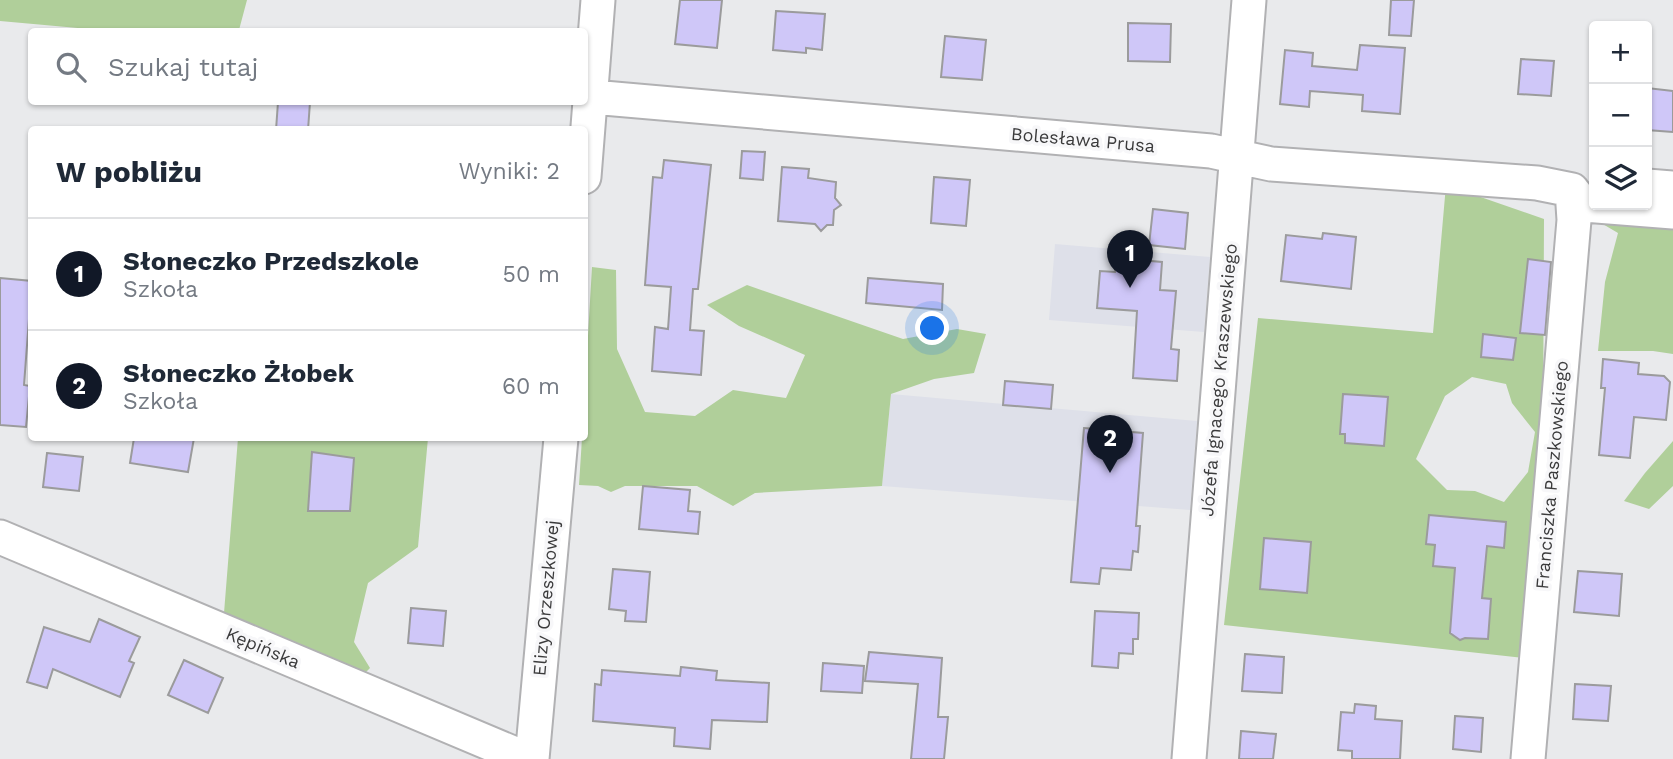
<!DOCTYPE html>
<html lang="pl">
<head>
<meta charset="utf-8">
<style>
	body { margin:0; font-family:"Work Sans",sans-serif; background:#f2f2f3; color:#1f2937 }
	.controls { position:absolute; right:21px; top:21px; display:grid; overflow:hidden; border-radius:7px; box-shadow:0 2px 5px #0004 }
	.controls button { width:63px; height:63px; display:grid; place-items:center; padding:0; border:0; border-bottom:2px solid #e0e1e3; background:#fff; color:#1f2937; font:35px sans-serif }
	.you { position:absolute; left:933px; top:329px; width:24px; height:24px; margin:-18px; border:5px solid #fff; border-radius:50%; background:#1a73e8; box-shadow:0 0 0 10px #1a73e833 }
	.badge { display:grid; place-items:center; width:46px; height:46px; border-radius:50%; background:#111827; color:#fff; font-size:23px; font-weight:700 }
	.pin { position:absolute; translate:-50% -58px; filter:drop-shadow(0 2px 4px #0008) }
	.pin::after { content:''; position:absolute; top:37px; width:24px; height:21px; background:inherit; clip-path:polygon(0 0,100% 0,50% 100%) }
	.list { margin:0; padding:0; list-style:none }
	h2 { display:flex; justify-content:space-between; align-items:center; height:91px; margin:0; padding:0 28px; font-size:30px }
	h2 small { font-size:23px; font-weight:400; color:#747a83 }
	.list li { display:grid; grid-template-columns:46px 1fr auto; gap:21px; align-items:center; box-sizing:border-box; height:112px; padding:0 28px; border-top:2px solid #e0e1e3 }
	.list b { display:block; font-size:26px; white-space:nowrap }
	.list p { margin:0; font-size:23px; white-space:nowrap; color:#747a83 }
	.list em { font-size:23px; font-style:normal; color:#747a83 }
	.icon { flex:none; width:38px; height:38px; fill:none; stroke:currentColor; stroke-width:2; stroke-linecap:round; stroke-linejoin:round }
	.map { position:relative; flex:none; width:1673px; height:759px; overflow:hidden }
	.search { position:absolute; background:#fff; box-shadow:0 2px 5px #0004; left:28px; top:28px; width:560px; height:77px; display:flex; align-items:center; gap:18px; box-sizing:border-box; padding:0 24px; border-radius:7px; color:#747a83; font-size:26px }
	.panel { position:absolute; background:#fff; box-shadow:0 2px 5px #0004; left:28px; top:126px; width:560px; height:315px; border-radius:7px }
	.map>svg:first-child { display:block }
	.built { fill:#dee0e9 }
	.green { fill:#b0cf9a; fill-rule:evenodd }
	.building { fill:#cfc7f8; stroke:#9b9b9c; stroke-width:2 }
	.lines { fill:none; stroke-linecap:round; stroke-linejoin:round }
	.minor-casing { stroke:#b1b1b3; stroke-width:37 }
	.minor { stroke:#fff; stroke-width:33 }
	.labels { text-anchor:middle; stroke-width:7; stroke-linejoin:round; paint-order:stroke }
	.street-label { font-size:18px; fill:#3b3b3c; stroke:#f7f7f9 }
</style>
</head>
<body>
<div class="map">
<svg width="1673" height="759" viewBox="0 0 1673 759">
	<rect width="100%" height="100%" fill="#e9eaec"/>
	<path class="built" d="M1055 244 1210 257 1204 332 1049 320Z
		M891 394 1197 421 1190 510 882 486Z"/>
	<path class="green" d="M0 0H247L239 30 111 31 0 21Z
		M1446 185 1544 219 1542 660 1224 625 1258 318 1433 333ZM1472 377 1506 384 1512 403 1535 432 1528 472 1504 502 1475 491 1447 490 1416 459 1445 396Z
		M1601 223 1673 229V354L1653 351H1598L1605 282 1618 233Z
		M592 267 616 270 617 349 645 412 695 416 733 390 786 398 805 355 739 326 707 305 747 285 903 339 957 329 986 334 974 373 934 379 891 394 882 486 755 493 733 506 697 486H625L611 492 598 486 579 485 582 438H584L585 387Z
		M238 438H428L418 547 368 583 354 642 370 668 359 679 224 613Z
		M1673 441V486L1649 509 1624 501 1645 473Z"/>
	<path class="building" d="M680 0H722L717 48 675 44Z
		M1391 0H1414L1411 36 1389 35Z
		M776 11 825 14 822 50 806 48V53L773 50Z
		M1128 23 1171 24 1170 62 1128 61Z
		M945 36 986 40 982 80 941 77Z
		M1360 45 1405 48 1400 114 1362 111 1363 95 1310 91 1309 107 1280 104 1285 50 1313 53 1312 66 1357 70Z
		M1521 59 1554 61 1551 96 1518 94Z
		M1647 88 1673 91V132L1647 130Z
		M278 102H310L308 130H276Z
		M742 151 765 152 763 180 740 178Z
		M664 160 711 165 698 289H693L690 330 704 331 701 375 652 371 655 327 668 329 671 287 645 285 653 177 662 178Z
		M782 167 809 169 808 178 836 182 835 198 841 205 834 210 833 225H827L821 231 815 224 778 221Z
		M934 177 970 180 966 226 931 223Z
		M1153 209 1188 213 1185 249 1149 245Z
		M1323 233 1356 237 1351 289 1281 281 1286 235 1322 239Z
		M1116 258 1162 262 1160 290 1176 291 1171 349 1179 350 1177 381 1133 378 1137 311 1097 308 1100 271 1115 272Z
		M1528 259 1551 262 1545 335 1520 333Z
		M0 278 32 281V319H29L24 385 30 386 26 427 0 425Z
		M868 278 943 284 942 310 866 303Z
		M1483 334 1516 338 1513 360 1481 357Z
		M1603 359 1639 363 1638 374 1664 376 1670 382 1666 420 1634 417 1630 458 1599 455 1605 388H1601Z
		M1005 381 1053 385 1051 409 1003 405Z
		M1343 394 1388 397 1384 446 1345 443V434H1340Z
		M1084 428 1143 433 1136 526H1140L1138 552 1133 551 1131 570 1101 568 1099 584 1071 582Z
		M134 438H194L188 472 130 463Z
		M312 452 354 458 350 511H308Z
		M47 453 83 457 79 491 43 487Z
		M643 486 690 490 688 511 700 512 698 534 639 529Z
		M1429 515 1506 522 1504 548 1487 546 1482 598 1491 599 1488 639 1465 638 1460 640 1450 633 1455 568 1433 566 1435 545 1426 544Z
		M1264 538 1311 542 1307 593 1260 589Z
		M613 569 650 572 646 622 625 621 626 611 609 609Z
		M1578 571 1622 574 1619 616 1574 612Z
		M411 608 446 611 443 646 408 643Z
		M1095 611 1139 613 1138 639H1133V654L1119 653 1118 668 1092 666Z
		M99 619 140 637 129 661 134 663 120 697 53 669 47 688 27 682 44 627 90 642Z
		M869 652 942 658 938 717H948L944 759H911L918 684 865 681Z
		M1245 654 1284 657 1282 693 1242 691Z
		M184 660 223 678 208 713 168 695Z
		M823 663 864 666 862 693 821 691Z
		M681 667 717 671 716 680 769 683 767 722 712 720 710 749 674 746 675 728 593 721 595 684 601 685 602 670 680 676Z
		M1575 684 1611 686 1608 721 1573 719Z
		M1355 704 1376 706 1375 719 1402 721 1400 759H1352V751L1338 750 1341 712 1354 713Z
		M1455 716 1483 718 1481 752 1453 749Z
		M1241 731 1276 734 1273 759H1239Z"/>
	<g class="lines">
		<g class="minor-casing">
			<path id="minor" d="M592 97 1211 151 1271 164 1537 183 1572 190 1584 205 1673 212
				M584 177 598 0
				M1647 186 1673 188
				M0 537 527 759
				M532 759 561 438
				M1189 759 1249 0
				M1528 759 1574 220 1572 190"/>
		</g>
		<use href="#minor" class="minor"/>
	</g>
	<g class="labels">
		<g class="street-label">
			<text transform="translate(1083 140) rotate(5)" y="6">Bolesława Prusa</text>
			<text transform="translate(1219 380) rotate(-85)" y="6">Józefa Ignacego Kraszewskiego</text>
			<text transform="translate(1552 475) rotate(-85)" y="6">Franciszka Paszkowskiego</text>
			<text transform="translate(546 598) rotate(-85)" y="6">Elizy Orzeszkowej</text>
			<text transform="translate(263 648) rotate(23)" y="6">Kępińska</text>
		</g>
	</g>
</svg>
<div class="controls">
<button>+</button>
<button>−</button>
<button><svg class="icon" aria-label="layers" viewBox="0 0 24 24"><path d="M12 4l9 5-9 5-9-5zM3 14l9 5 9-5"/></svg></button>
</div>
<div class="you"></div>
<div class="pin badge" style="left:1130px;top:288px">1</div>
<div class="pin badge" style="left:1110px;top:473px">2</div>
<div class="search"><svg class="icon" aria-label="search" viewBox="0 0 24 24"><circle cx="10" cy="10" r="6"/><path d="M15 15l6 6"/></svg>Szukaj tutaj</div>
<section class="panel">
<h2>W pobliżu<small>Wyniki: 2</small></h2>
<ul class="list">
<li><span class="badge">1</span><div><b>Słoneczko Przedszkole</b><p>Szkoła</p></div><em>50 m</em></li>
<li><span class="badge">2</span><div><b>Słoneczko Żłobek</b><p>Szkoła</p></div><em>60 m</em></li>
</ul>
</section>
</div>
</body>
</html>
